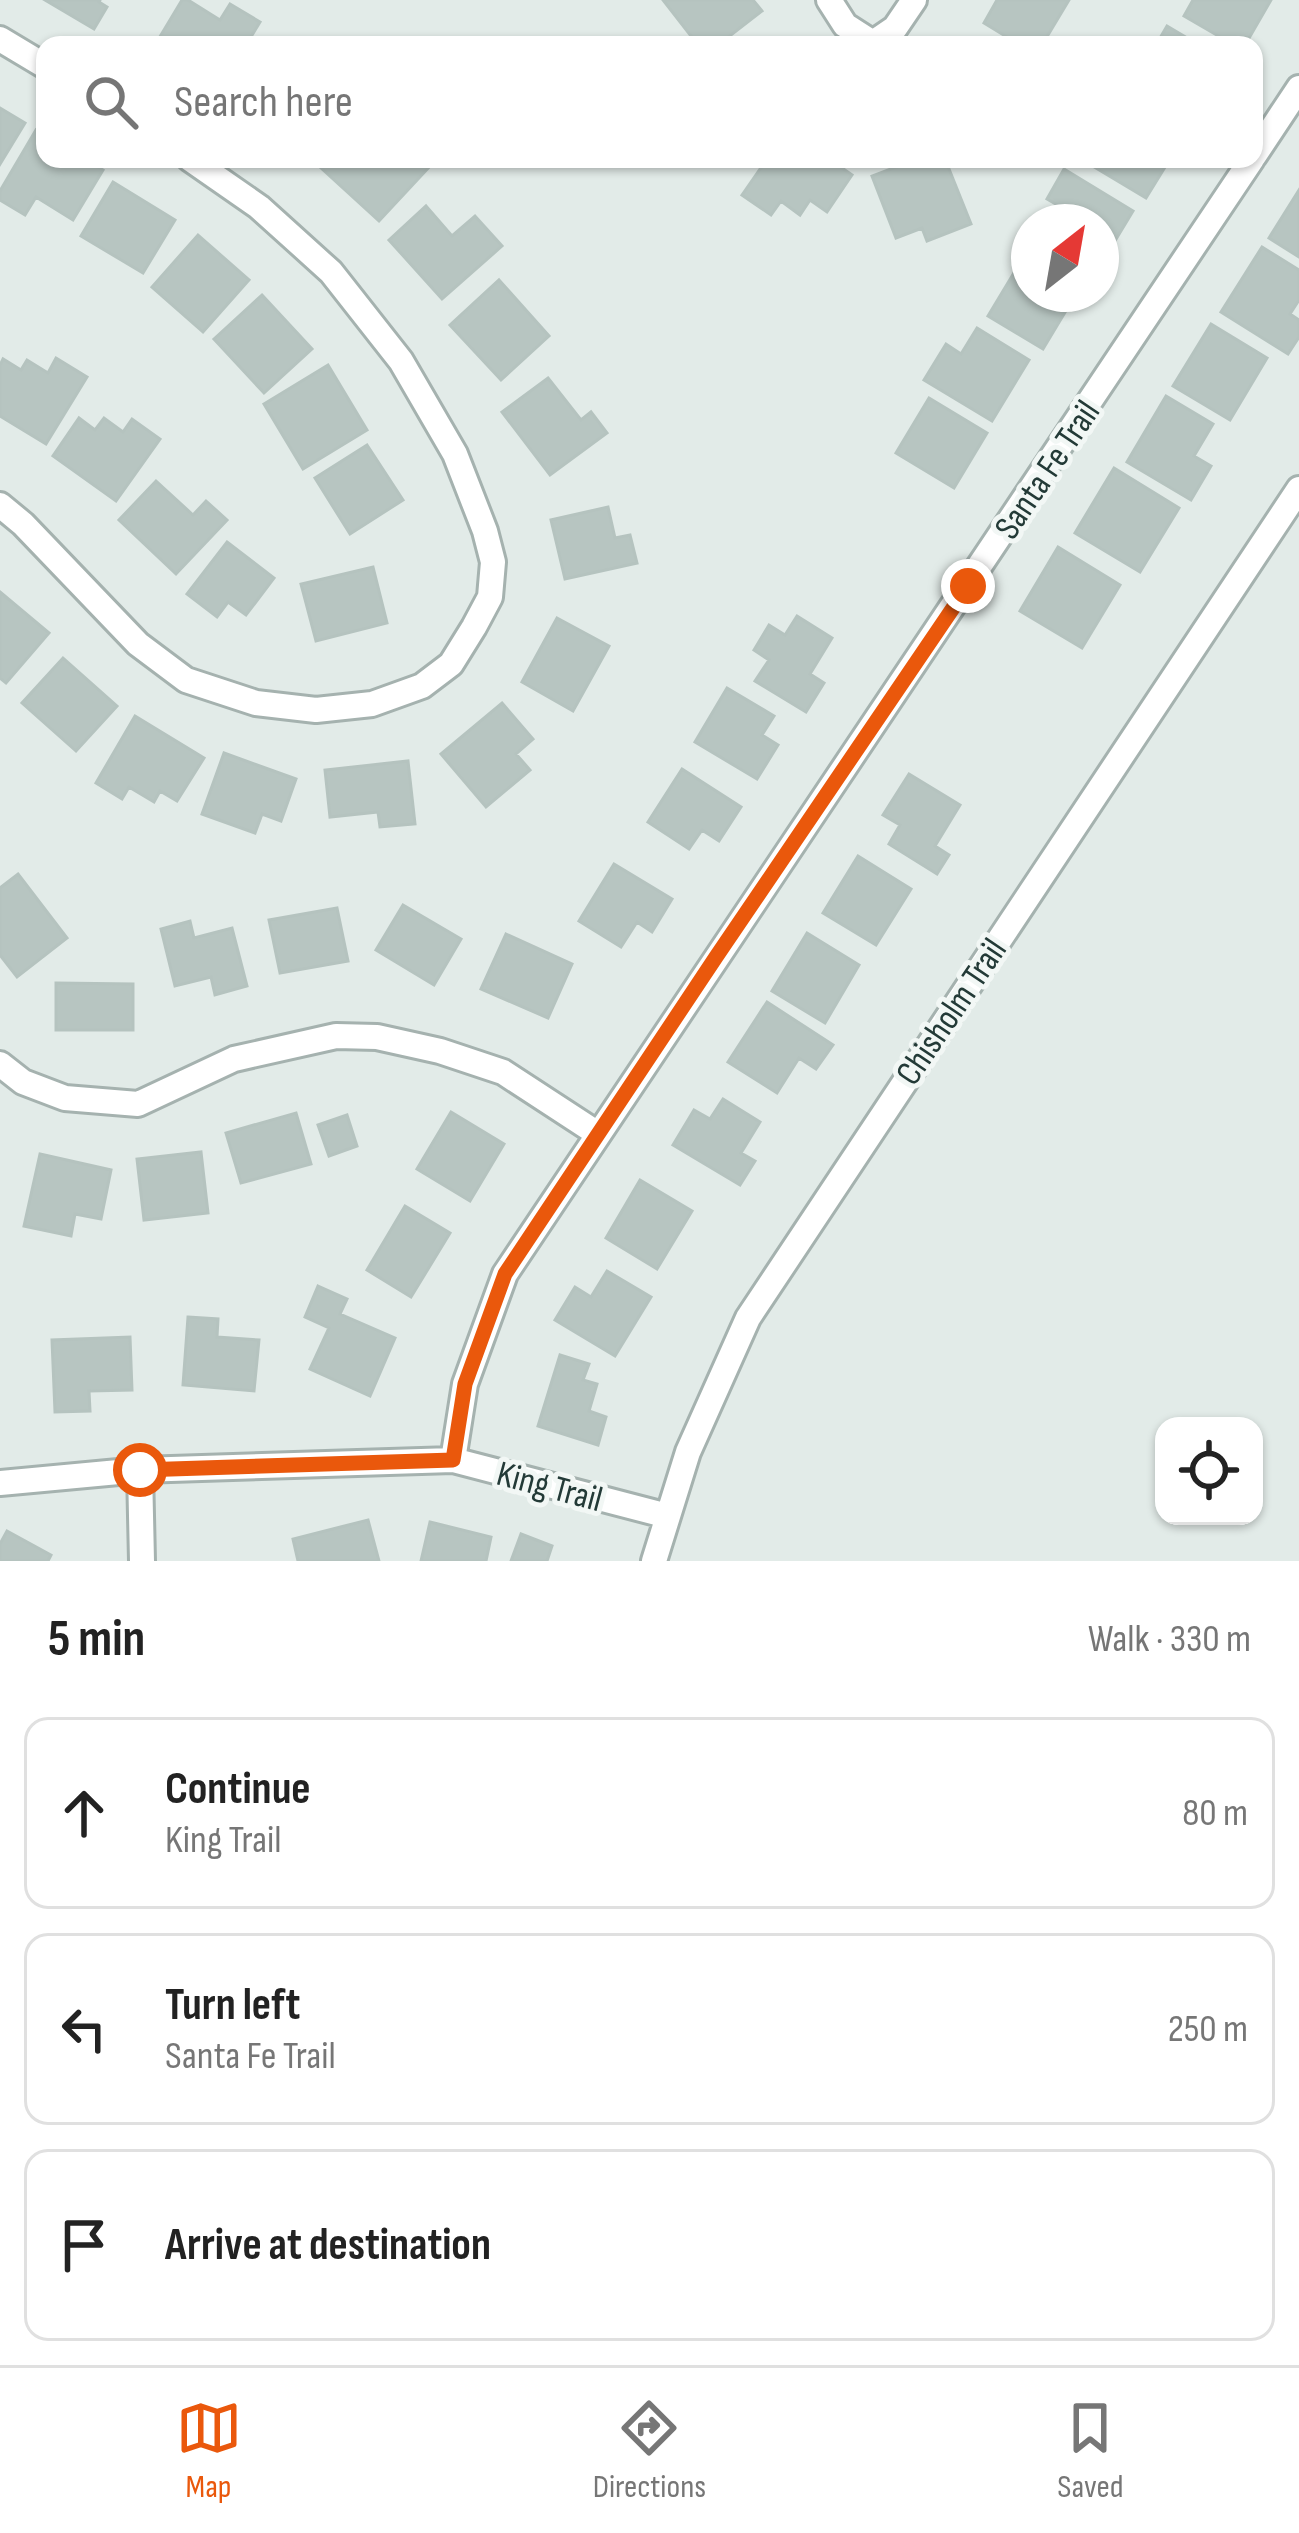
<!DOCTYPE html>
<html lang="en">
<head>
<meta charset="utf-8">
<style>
	body { margin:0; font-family:"Sofia Sans Condensed",sans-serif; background:#f2f2f2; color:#222 }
	.controls { position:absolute; right:36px; bottom:36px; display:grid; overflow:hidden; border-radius:24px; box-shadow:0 3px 9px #0004 }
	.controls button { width:108px; height:108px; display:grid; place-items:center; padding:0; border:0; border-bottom:3px solid #e0e0e0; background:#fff; color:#222; font:60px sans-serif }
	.compass { position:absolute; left:1011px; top:204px; width:108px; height:108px; border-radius:50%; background:#fff; box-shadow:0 3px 9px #0004; rotate:31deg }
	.stop { position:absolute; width:36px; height:36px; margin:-27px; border:9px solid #ea580c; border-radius:50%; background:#fff }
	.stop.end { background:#ea580c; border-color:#fff; box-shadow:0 3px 12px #0008 }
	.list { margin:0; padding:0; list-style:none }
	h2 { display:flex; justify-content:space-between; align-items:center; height:156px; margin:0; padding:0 48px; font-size:51px }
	h2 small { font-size:39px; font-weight:400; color:#767676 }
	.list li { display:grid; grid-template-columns:78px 1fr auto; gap:36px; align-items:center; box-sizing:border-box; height:192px; margin:0 24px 24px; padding:0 24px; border:3px solid #e0e0e0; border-radius:24px }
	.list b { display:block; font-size:45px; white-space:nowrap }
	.list p { margin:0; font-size:39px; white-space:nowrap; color:#767676 }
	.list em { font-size:39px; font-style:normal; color:#767676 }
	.icon { flex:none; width:66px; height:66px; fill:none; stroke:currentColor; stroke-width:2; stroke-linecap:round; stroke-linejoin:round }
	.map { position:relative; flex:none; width:1299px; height:1561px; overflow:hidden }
	.search { position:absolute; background:#fff; box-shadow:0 3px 9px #0004; left:36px; right:36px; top:36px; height:132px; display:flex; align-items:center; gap:30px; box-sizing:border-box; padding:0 42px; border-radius:24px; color:#767676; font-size:45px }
	.sheet { height:804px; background:#fff }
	nav { display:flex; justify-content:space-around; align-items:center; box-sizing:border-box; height:168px; border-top:3px solid #e0e0e0; background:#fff; font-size:33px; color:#767676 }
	nav a { display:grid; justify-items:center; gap:6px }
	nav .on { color:#ea580c }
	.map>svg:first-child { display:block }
	.building { fill:#b7c5c1; stroke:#b5c3bf; stroke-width:3 }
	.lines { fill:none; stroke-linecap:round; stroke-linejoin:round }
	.minor-casing { stroke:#a5b2af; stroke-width:30 }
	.minor { stroke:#fff; stroke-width:24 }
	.route { stroke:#ea580c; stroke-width:15 }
	.labels { text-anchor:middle; stroke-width:10; stroke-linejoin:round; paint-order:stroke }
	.street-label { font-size:36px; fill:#233a37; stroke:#f2f7f5 }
</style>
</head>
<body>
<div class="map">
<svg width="1299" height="1561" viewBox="0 0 1299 1561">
	<rect width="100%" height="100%" fill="#e2ebe8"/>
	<path class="building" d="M45 0H100L99 2 107 7 94 29Z
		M182 0H188L220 20 230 4 260 22 246 45H155Z
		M663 0H753L762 11 718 45H698Z
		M997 0H1069L1042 45H1020L984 23Z
		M1193 0H1271L1245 45H1234L1184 16Z
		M1167 26 1199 45H1156Z
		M0 108 25 123 0 164Z
		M36 130 45 136V159H84L103 170 73 220 36 197 25 215 0 200V191Z
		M329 159H425L431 165 379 221 321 168Z
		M767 159H829L852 175 827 212 810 200 800 215 781 201 771 215 742 195Z
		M917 159H945L971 224 927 241 922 228 896 238 872 176Z
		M1088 159H1170L1146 198 1086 162Z
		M1064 169 1133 211 1101 264V222H1058L1066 210 1047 199Z
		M113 182 175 220 143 273 81 236Z
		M1299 190V257L1269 238Z
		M426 206 452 236 475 216 502 246 442 299 389 240Z
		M198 235 249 280 203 332 152 287Z
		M1262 247 1299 270V300L1290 314 1299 320V337L1288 354 1221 312Z
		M1026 253 1029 254V294H1076L1043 349 988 316Z
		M499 280 549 336 501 380 450 325Z
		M262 295 312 349 264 393 214 339Z
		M1211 324 1267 358 1230 420 1173 386Z
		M977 328 1029 360 992 421 924 380 946 344 961 354Z
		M56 358 87 377 46 444 0 416V365L3 359 21 370 27 360 48 373Z
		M328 365 367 430 303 469 264 404Z
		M548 378 581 420 591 412 607 433 550 475 502 412Z
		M1166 396 1213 424 1194 456 1211 466 1191 500 1127 462Z
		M929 398 987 433 954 488 896 453Z
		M79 418 95 430 104 418 123 432 132 419 160 439 116 501 53 456Z
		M367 445 403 500 350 534 315 478Z
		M1114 468 1179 508 1140 572 1075 533Z
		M156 481 193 515 206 501 227 520 176 574 119 520Z
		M608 507 615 538 630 535 637 563 565 579 551 520Z
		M227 542 274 578 246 615 228 602 217 617 187 594Z
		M1058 547 1120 585 1082 648 1020 611Z
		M373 567 387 623 316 641 301 584Z
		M0 592 49 633 6 683 0 678Z
		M797 616 832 638 810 674 824 683 806 712 755 681 769 660 754 650 769 625 785 635Z
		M557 618 609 646 573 711 522 682Z
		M63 658 117 706 76 751 22 703Z
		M727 688 774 716 762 735 778 745 757 779 695 742Z
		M502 703 533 739 516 754 530 770 486 807 441 754Z
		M135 716 204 758 177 801 160 791 154 802 129 787 122 799 96 783Z
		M224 753 296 779 281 821 262 814 255 833 202 814Z
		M408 761 415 824 380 827 378 812 330 817 325 770Z
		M682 769 741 807 719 841 702 830 689 849 648 822Z
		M909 774 960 805 935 846 949 855 937 874 889 844 900 825 883 815Z
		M858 856 911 889 876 945 823 913Z
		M614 864 672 899 652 932 637 922 621 947 579 921Z
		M18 874 67 938 17 977 0 955V888Z
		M403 905 461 939 434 985 376 950Z
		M337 908 348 961 280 973 269 920Z
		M190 921 194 938 232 928 247 986 215 995 211 977 175 986 161 929Z
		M807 933 859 965 825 1023 772 991Z
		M506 934 572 964 548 1018 481 989Z
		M56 983 133 984V1030H56Z
		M767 1002 833 1045 816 1069 799 1058 777 1093 728 1062Z
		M723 1099 760 1122 741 1153 755 1161 740 1185 673 1145 694 1110 710 1119Z
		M451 1112 504 1144 470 1201 417 1169Z
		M296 1113 311 1164 241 1183 226 1133Z
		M347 1115 357 1146 329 1156 318 1125Z
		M201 1152 208 1213 144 1220 137 1159Z
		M40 1154 111 1170 101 1219 75 1214 71 1236 24 1226Z
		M640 1180 692 1211 657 1269 606 1238Z
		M405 1206 450 1233 411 1297 367 1270Z
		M607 1271 651 1297 615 1356 555 1320 575 1287 591 1297Z
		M318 1286 347 1299 340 1314 395 1338 370 1396 310 1369 329 1328 305 1317Z
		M188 1317 218 1319 217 1337 259 1340 254 1391 183 1385Z
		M130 1337 132 1390 89 1391 90 1411 55 1412 52 1340Z
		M560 1355 589 1364 583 1380 597 1384 589 1411 606 1417 598 1445 538 1426Z
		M368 1520 379 1561H298L293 1539Z
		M430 1522 491 1537 486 1561H421Z
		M7 1531 51 1555 48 1561H0V1544Z
		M521 1534 552 1546 547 1561H511Z"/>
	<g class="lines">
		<g class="minor-casing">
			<path id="minor" d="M829 0 845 25 873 43 895 28 914 0
				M0 39 45 66
				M1254 156 1299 88
				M0 505 23 524 138 644 186 680 256 703 316 710 372 704 422 686 451 664 474 627 490 597 493 562 485 531 455 454 401 361 331 272 259 207 190 159
				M0 1064 23 1082 65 1098 138 1104 234 1059 336 1036 377 1037 440 1051 503 1072 598 1134
				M453 1460 465 1384 505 1274 1252 159
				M140 1470 142 1561
				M0 1483 140 1470 453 1460 668 1516
				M654 1561 688 1452 748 1318 1299 489"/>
		</g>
		<use href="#minor" class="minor"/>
	</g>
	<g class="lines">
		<path class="route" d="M140 1470 453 1460 465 1384 505 1274 716 957 968 586"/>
	</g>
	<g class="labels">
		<g class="street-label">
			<text transform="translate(1046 469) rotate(-56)" y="13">Santa Fe Trail</text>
			<text transform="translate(950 1011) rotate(-56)" y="13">Chisholm Trail</text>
			<text transform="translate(550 1485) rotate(15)" y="13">King Trail</text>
		</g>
	</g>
</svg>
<div class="controls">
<button><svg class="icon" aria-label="locate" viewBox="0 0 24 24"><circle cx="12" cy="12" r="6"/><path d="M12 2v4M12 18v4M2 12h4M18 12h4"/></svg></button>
</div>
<svg class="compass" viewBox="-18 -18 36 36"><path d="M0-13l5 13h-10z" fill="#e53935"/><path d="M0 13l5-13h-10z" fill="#767676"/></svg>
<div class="stop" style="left:140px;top:1470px"></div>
<div class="stop end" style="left:968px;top:586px"></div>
<div class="search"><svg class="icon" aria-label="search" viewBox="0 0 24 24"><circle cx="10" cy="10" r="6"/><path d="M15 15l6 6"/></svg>Search here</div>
</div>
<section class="sheet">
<h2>5 min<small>Walk · 330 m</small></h2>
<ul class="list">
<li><svg class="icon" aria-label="ahead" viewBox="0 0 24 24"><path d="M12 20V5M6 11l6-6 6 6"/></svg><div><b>Continue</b><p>King Trail</p></div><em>80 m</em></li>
<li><svg class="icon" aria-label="left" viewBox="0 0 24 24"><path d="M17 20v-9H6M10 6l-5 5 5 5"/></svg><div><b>Turn left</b><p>Santa Fe Trail</p></div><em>250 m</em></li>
<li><svg class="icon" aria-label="arrive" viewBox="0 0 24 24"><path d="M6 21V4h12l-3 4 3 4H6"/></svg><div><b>Arrive at destination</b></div></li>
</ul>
</section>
<nav>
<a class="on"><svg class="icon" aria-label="map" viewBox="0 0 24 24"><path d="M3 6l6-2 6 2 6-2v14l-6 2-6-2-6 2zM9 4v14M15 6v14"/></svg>Map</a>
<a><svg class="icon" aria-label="directions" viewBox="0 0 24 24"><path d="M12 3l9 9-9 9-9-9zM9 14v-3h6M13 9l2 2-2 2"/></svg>Directions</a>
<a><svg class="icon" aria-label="saved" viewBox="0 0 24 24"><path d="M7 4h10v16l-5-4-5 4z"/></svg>Saved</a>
</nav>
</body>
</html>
